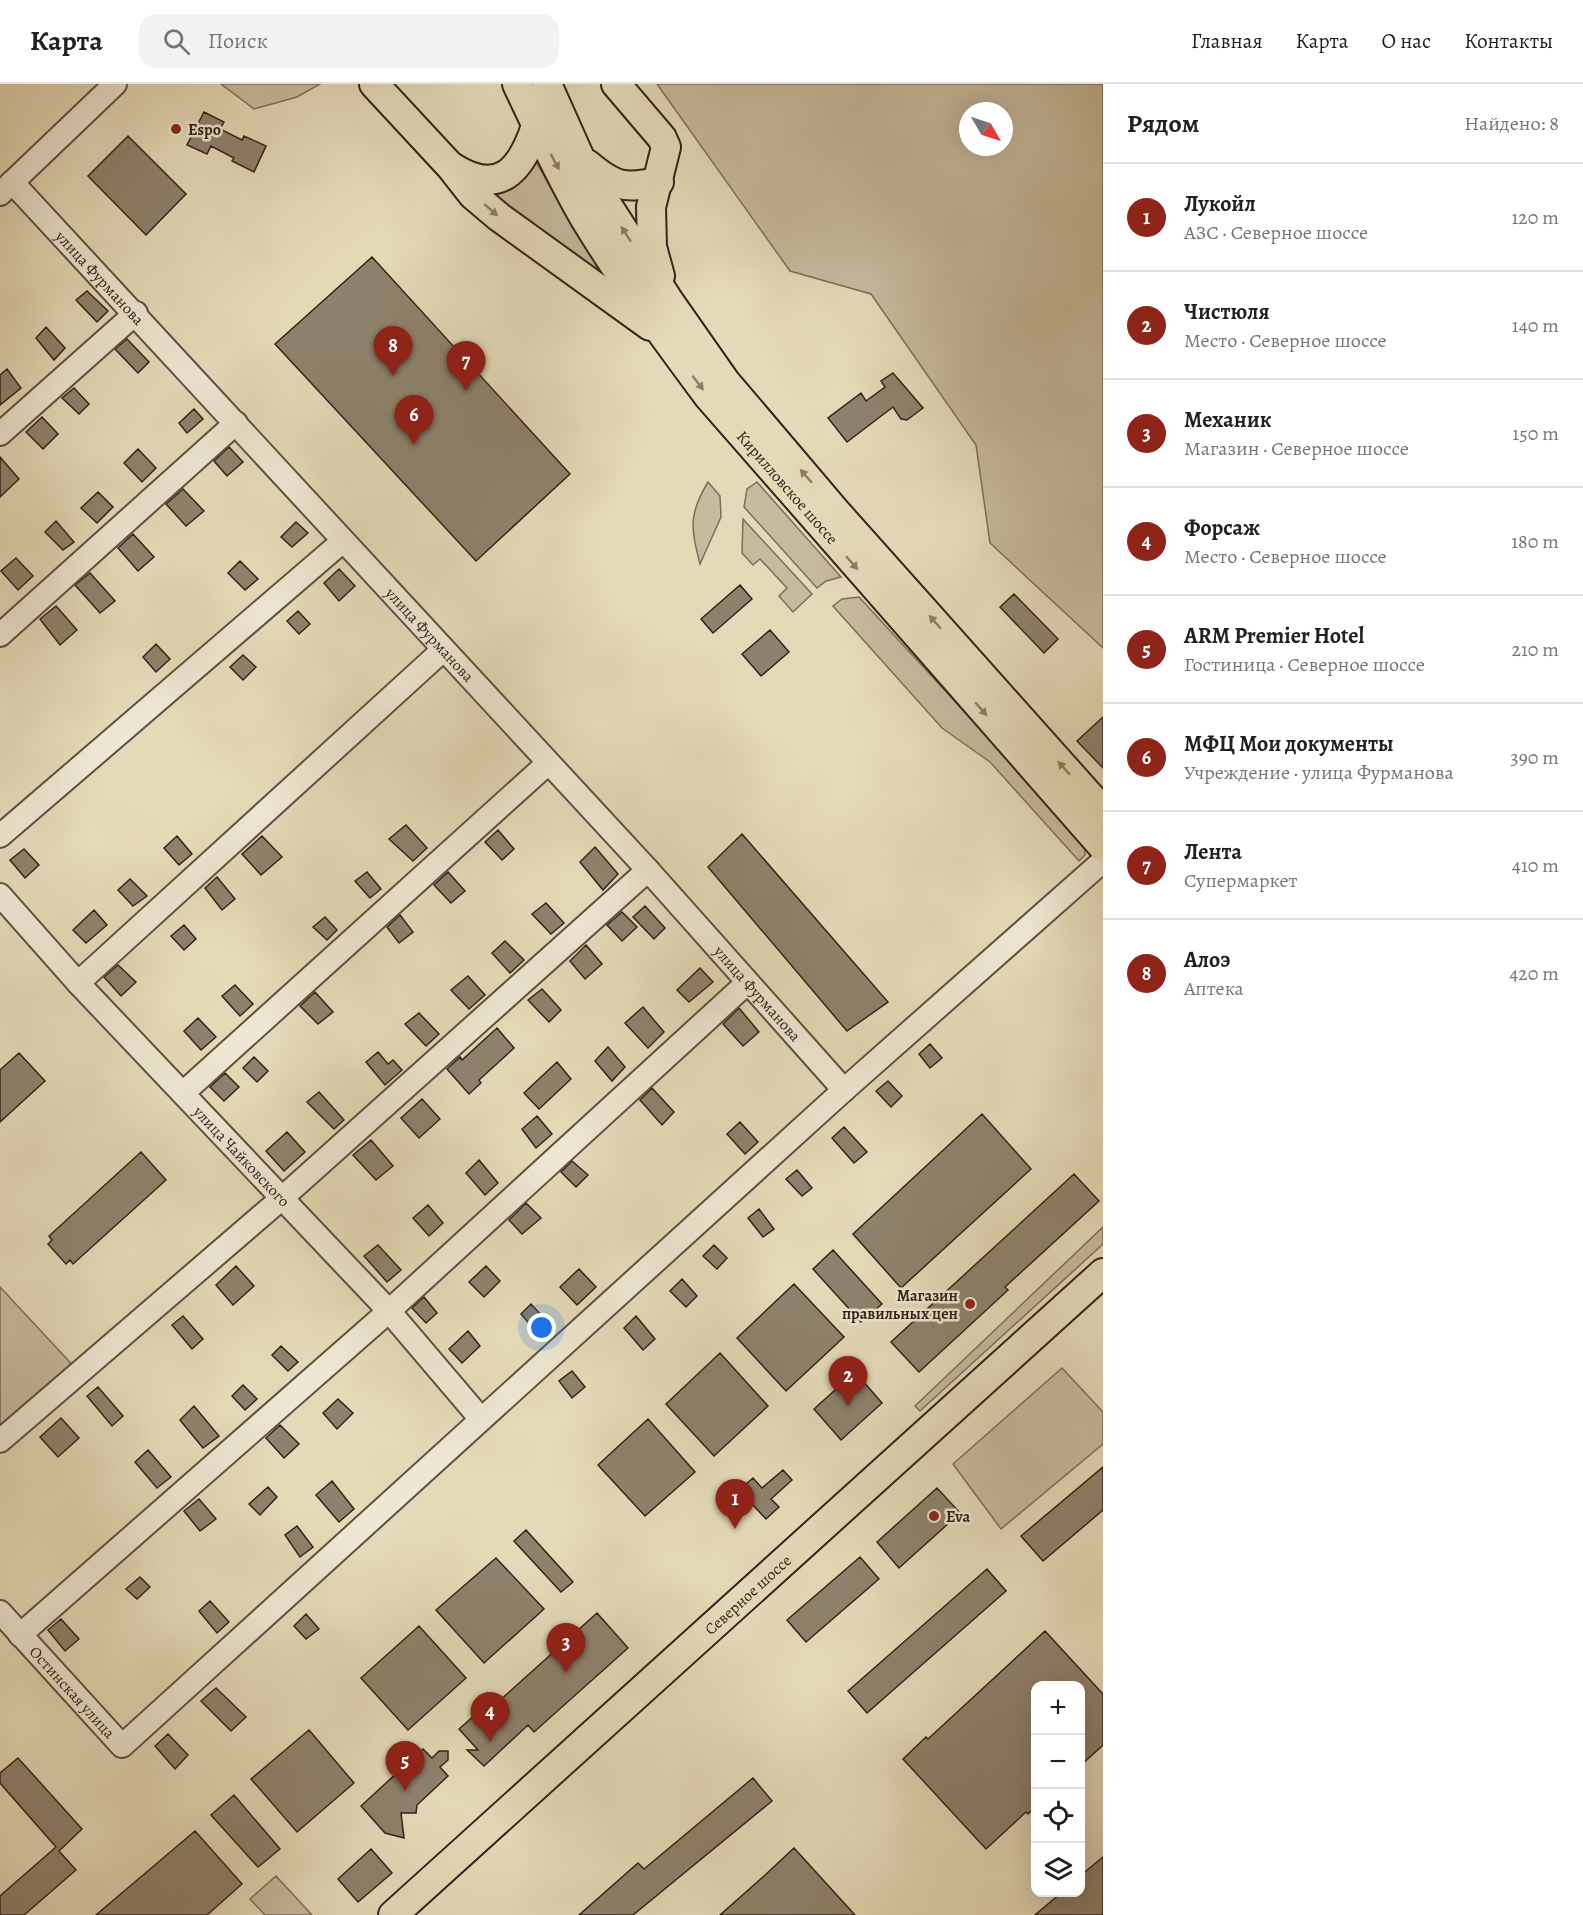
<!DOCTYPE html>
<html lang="ru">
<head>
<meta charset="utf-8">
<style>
	body { margin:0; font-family:Alegreya,serif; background:#f2f2f2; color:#202124 }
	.controls { position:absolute; right:18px; bottom:18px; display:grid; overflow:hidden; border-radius:12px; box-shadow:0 6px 24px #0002 }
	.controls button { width:54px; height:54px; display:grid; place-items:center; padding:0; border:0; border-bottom:2px solid #e0e0e0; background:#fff; color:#202124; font:30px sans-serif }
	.compass { position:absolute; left:959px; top:18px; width:54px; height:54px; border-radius:50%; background:#fff; box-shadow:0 6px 24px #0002; rotate:129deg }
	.you { position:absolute; left:542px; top:1244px; width:21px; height:21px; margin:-15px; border:4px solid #fff; border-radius:50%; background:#1a73e8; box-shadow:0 0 0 9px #1a73e833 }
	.badge { display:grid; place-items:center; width:39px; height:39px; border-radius:50%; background:#8f2418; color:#fff; font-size:20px; font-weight:700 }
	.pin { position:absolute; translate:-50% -50px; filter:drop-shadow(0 2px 3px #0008) }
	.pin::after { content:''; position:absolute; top:32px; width:21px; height:18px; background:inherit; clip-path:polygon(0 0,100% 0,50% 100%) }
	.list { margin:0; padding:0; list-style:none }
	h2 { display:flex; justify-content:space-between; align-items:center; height:78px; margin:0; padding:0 24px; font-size:26px }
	h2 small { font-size:20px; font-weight:400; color:#757577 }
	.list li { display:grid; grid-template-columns:39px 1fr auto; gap:18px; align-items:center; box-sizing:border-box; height:108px; padding:0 24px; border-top:2px solid #e0e0e0 }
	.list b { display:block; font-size:22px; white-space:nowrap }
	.list p { margin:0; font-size:20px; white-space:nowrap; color:#757577 }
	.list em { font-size:20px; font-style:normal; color:#757577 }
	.icon { flex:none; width:33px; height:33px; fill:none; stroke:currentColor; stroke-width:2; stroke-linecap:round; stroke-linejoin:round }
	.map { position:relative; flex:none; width:1103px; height:1831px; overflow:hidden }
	header { display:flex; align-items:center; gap:36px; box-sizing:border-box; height:84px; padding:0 30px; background:#fff; border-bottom:2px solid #e0e0e0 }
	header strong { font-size:28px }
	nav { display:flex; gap:33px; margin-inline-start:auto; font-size:21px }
	.search { width:420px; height:54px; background:#f2f2f2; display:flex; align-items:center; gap:15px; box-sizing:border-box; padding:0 21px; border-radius:18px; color:#757577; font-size:22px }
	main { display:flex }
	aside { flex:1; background:#fff }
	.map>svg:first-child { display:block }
	.green { fill:#c7bb9d; stroke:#7c6e5c; stroke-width:1.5; fill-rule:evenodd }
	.building { fill:#8f826c; stroke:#32221a; stroke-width:1.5 }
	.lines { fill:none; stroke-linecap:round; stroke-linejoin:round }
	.minor-casing { stroke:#5f5042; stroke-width:26 }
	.major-casing { stroke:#32221a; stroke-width:32 }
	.minor { stroke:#eee7d1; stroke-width:22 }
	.major { stroke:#e5dab8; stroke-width:28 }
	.oneway { fill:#8c7e69 }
	.poi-dot { fill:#8f2418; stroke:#eee7d1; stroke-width:2 }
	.labels { text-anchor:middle; stroke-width:5; stroke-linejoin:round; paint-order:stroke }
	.poi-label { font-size:16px; font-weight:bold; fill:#32221a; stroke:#eee7d1; text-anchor:start }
	.street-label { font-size:16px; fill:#32221a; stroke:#eee7d1 }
</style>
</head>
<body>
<header>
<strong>Карта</strong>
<div class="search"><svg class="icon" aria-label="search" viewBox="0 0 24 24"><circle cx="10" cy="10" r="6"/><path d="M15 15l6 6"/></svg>Поиск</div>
<nav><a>Главная</a><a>Карта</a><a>О нас</a><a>Контакты</a></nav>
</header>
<main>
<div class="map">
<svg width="1103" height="1831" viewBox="0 0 1103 1831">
	<rect width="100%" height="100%" fill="#e5dab8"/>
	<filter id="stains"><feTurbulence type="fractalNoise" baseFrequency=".00333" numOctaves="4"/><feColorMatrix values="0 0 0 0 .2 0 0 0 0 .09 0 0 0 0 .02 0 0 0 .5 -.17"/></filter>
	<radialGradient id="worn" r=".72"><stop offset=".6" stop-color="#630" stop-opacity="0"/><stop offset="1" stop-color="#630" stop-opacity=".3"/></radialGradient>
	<path class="green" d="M221 0H320L297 13 254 25Z
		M657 0H1103V564L990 459 976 361 871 210 790 187ZM968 27H1004V63H968Z
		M536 78 609 203 486 111C512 108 523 100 536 78Z
		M708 398 720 412 721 433 700 480C691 444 688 431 708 398Z
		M757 398 841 493 826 497 817 504 744 423 747 405Z
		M743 435 812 510 793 528 779 512 787 504 760 475 753 481 742 469Z
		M859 513 1085 759V771L1079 777 990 678 942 644 833 522 842 515Z
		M1103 1143V1160L920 1327 915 1322Z
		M0 1203 78 1287 0 1350Z
		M1062 1284 1103 1328V1360L1001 1445 953 1380Z
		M276 1792 312 1831H265L250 1815Z"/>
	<path class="building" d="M204 28 224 38 220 45 242 56 244 52 266 62 254 88 232 77 234 74 211 62 207 70 187 61Z
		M128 52 186 110 146 151 88 92Z
		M372 173 570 390 476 477 275 260Z
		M87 207 108 227 97 238 76 216Z
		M46 243 65 264 54 276 36 254Z
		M127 255 149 278 138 289 115 265Z
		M7 285 21 304 0 321V291Z
		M893 289 923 324 907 336 901 335 893 323 847 358 828 334 861 309 866 317 885 303 881 297Z
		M74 304 89 320 79 330 62 314Z
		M194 325 203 335 187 349 179 339Z
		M42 333 58 350 43 365 26 348Z
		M229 363 243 378 227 392 214 377Z
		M138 365 156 384 142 398 124 379Z
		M0 373 19 395 0 413Z
		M183 405 204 427 186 442 166 420Z
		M98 408 113 423 97 439 81 424Z
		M56 437 74 458 63 466 45 448Z
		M296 438 308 449 292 463 281 453Z
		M133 450 154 473 138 487 118 464Z
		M16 474 33 492 18 506 1 487Z
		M240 477 258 495 245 506 228 489Z
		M339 485 355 502 339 517 324 499Z
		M90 489 115 517 100 529 75 501Z
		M740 501 752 515 713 549 701 535Z
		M1014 510 1058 555 1044 569 1000 523Z
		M56 522 77 546 60 561 40 535Z
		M298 527 310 540 299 550 287 537Z
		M770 546 789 568 761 592 742 570Z
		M156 560 170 575 156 588 143 573Z
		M243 571 256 583 243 596 230 583Z
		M1103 633V684L1077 657Z
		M406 741 427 764 413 777 389 755Z
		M498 746 514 765 502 776 485 758Z
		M742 750 888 918 847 947 708 783Z
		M177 752 192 770 179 781 164 764Z
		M262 752 282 773 261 791 242 770Z
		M595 763 618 790 603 806 580 778Z
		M24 765 39 781 25 794 10 776Z
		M367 788 381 805 370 814 355 797Z
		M448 788 465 807 451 819 434 801Z
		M217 793 235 815 222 826 205 804Z
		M130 795 147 812 133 822 118 806Z
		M546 819 564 839 551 850 532 830Z
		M645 822 665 844 654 855 633 833Z
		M94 826 107 841 86 859 73 846Z
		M622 828 637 843 622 857 607 841Z
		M400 831 413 848 399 859 387 843Z
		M325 833 337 846 327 856 313 843Z
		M184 841 196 855 184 866 171 852Z
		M505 857 524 876 510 889 492 869Z
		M586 861 602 880 585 895 570 877Z
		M118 881 136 898 121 912 104 893Z
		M700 884 713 898 689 918 677 906Z
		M468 892 485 911 469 925 451 906Z
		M235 901 253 920 240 932 222 912Z
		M542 905 561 926 549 938 528 916Z
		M315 908 333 928 318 940 300 922Z
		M643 923 664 948 648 964 625 939Z
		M739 924 759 948 743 962 723 940Z
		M419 929 439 950 426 962 405 940Z
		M198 934 216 953 201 966 184 947Z
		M497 944 514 964 479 996 481 999 469 1010 447 985 460 973 462 976Z
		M930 960 942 974 930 984 919 970Z
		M608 963 625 983 612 997 595 977Z
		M378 968 388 980 393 976 402 986 385 1001 366 978Z
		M19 969 45 997 0 1038V986Z
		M254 973 268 987 257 998 243 984Z
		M557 978 571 995 539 1025 524 1009Z
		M225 989 239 1003 224 1017 210 1003Z
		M888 997 902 1012 891 1023 876 1007Z
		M652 1004 674 1028 662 1041 640 1016Z
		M319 1008 344 1036 334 1045 307 1018Z
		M422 1015 440 1035 419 1054 401 1034Z
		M982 1030 1031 1085 901 1204 853 1150Z
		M537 1032 552 1050 536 1064 522 1045Z
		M740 1038 758 1058 745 1070 727 1050Z
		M844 1043 867 1068 854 1079 832 1054Z
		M287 1048 305 1068 284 1087 266 1067Z
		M371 1056 393 1082 376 1096 353 1071Z
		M141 1068 166 1096 73 1180 70 1176 66 1180 48 1160 52 1156 49 1152Z
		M479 1076 498 1099 485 1111 466 1089Z
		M572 1077 588 1091 576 1103 561 1088Z
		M797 1086 812 1104 802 1112 786 1095Z
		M1074 1090 1099 1117 1005 1203 1008 1206 919 1288 891 1258Z
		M526 1119 541 1134 522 1150 509 1136Z
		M428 1121 443 1139 429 1152 413 1134Z
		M759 1125 774 1145 763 1153 748 1134Z
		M378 1161 401 1186 387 1198 364 1172Z
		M714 1161 727 1174 717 1185 703 1172Z
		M833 1166 882 1220 861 1238 813 1185Z
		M236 1182 254 1202 233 1221 216 1201Z
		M486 1182 500 1197 484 1213 469 1198Z
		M579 1185 596 1203 577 1221 560 1203Z
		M682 1195 697 1212 686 1223 670 1207Z
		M794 1200 844 1253 786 1307 737 1254Z
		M424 1213 437 1229 426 1239 412 1224Z
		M531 1220 552 1243 541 1253 521 1230Z
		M183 1232 203 1255 192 1265 172 1241Z
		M636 1232 655 1255 643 1266 624 1244Z
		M468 1247 480 1262 462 1279 449 1265Z
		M281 1262 298 1278 288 1287 272 1271Z
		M720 1269 768 1322 714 1372 666 1320Z
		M572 1287 585 1303 572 1314 559 1297Z
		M855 1288 882 1319 841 1356 814 1325Z
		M243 1301 257 1315 245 1326 232 1312Z
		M98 1303 123 1332 112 1342 87 1312Z
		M338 1315 353 1329 337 1345 323 1329Z
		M194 1322 219 1352 203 1364 180 1336Z
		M61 1334 79 1354 58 1373 40 1353Z
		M648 1335 695 1388 645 1432 598 1381Z
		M280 1341 299 1360 284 1374 266 1354Z
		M148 1366 171 1393 157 1404 135 1378Z
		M1103 1383V1426L1043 1477 1021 1452Z
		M783 1386 792 1396 771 1415 779 1423 766 1435 739 1406 753 1394 762 1404Z
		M332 1397 354 1425 339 1438 316 1411Z
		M268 1403 277 1413 260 1431 249 1420Z
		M937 1404 960 1429 899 1484 877 1458Z
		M199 1415 216 1435 200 1447 184 1427Z
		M297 1442 313 1463 300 1473 285 1451Z
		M526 1446 573 1498 561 1508 514 1457Z
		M860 1473 879 1495 806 1558 787 1536Z
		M496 1474 544 1525 484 1579 436 1526Z
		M987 1485 1006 1507 867 1629 848 1607Z
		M140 1493 150 1503 137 1515 126 1505Z
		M210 1517 229 1538 217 1549 199 1527Z
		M597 1529 628 1564 534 1648 528 1641 484 1682 467 1666H478L459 1645 484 1623 488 1627Z
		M306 1530 319 1545 306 1555 294 1542Z
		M61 1535 79 1555 65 1567 48 1546Z
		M419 1542 466 1594 408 1646 361 1594Z
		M1045 1547 1103 1610V1661L1080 1682V1602H1035V1723L1028 1730 1026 1728 986 1765 903 1675 926 1653 928 1655Z
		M216 1604 246 1633 231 1647 201 1617Z
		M309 1646 354 1699 297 1748 251 1695Z
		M168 1650 188 1671 175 1685 155 1662Z
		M423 1665 432 1674 439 1667H448V1676L440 1683 448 1692 417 1721 416 1729H401L404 1754 385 1749 361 1722Z
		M18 1674 82 1745 59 1767 76 1786 24 1831H0V1812L56 1763 0 1699V1689Z
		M753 1694 772 1717 633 1831H579L638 1779 644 1785Z
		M234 1711 280 1765 258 1783 211 1731Z
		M195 1747 242 1800 207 1831H96Z
		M794 1764 855 1831H720L764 1792Z
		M371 1765 392 1789 358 1818 338 1795Z
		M1103 1773V1831H1035L1061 1809H1080V1792Z"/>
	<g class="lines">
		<g class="minor-casing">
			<g id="minor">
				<path id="s1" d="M12 98 648 786 844 1006"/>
				<path d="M0 110 115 0"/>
				<path d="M0 350 136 229"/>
				<path d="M0 551 236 339"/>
				<path d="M0 752 343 457"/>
				<path id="s2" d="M0 811 78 899 389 1227 480 1334"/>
				<path d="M78 899 443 566"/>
				<path d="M183 1009 547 680"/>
				<path d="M0 1357 281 1115 648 786"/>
				<path id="s3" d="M0 1528 122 1662 844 1006 1103 777"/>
				<path d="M20 1551 389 1227 747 899"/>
			</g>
		</g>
		<g class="major-casing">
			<g id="major">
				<path d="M374 0 451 83 473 111 499 133 650 242"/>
				<path id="s4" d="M517 0C538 45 560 92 585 135 622 196 665 254 708 312L1103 763"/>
				<path d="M547 0 580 74 606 119 669 217 725 297 838 430 1103 727"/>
				<path d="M616 0 662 54 666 63 651 123 652 163 660 192"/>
				<path d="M587 80C614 103 624 105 659 98"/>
				<path d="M452 83C499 113 521 87 536 42"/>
				<path id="s5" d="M393 1831 1103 1189"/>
			</g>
		</g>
		<use href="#minor" class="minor"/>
		<use href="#major" class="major"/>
	</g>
	<defs><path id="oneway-solid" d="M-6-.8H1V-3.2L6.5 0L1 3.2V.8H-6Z" transform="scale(1.5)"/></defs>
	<g class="oneway">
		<use href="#oneway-solid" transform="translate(555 78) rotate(62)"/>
		<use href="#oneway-solid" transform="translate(491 126) rotate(41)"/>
		<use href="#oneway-solid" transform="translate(626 150) rotate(-123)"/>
		<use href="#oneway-solid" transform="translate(698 299) rotate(53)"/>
		<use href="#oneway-solid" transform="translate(806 392) rotate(-131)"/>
		<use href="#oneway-solid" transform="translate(852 479) rotate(49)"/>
		<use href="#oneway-solid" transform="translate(935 538) rotate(-131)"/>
		<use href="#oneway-solid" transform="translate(981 625) rotate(49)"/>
		<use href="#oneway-solid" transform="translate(1064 684) rotate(-132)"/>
	</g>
	<g class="poi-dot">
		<circle cx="176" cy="45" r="6"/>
		<circle cx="970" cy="1220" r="6"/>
		<circle cx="934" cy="1432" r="6"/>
	</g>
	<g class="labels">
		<g class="poi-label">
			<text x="188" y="51">Espo</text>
			<text x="958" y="1217" text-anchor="end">Магазин<tspan x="958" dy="18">правильных цен</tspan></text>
			<text x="946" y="1438">Eva</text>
		</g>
		<g class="street-label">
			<text dy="6" stroke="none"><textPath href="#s1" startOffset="130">улица Фурманова</textPath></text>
			<text dy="6" stroke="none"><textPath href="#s4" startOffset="488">Кирилловское шоссе</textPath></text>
			<text dy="6" stroke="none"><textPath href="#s1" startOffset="616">улица Фурманова</textPath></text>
			<text dy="6" stroke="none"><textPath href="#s1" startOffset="1102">улица Фурманова</textPath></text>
			<text dy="6" stroke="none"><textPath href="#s2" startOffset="356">улица Чайковского</textPath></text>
			<text dy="6" stroke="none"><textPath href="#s5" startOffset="478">Северное шоссе</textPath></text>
			<text dy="6" stroke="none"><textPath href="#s3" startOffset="108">Остинская улица</textPath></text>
		</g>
	</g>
	<rect width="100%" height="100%" filter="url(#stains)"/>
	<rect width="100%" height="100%" fill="url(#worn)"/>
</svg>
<div class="controls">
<button>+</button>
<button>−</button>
<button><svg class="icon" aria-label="locate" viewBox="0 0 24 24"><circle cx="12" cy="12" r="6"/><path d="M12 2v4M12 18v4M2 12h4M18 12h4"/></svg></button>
<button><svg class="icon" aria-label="layers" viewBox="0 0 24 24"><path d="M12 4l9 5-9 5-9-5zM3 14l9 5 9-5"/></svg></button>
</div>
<svg class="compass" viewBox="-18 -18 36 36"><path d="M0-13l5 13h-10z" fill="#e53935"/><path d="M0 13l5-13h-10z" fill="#757577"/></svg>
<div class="you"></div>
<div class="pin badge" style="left:735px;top:1445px">1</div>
<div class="pin badge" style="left:848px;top:1322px">2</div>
<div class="pin badge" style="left:566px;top:1589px">3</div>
<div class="pin badge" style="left:490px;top:1658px">4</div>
<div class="pin badge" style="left:405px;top:1707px">5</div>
<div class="pin badge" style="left:414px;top:361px">6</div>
<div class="pin badge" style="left:466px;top:307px">7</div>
<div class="pin badge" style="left:393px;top:292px">8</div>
</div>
<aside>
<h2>Рядом<small>Найдено: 8</small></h2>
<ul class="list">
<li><span class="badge">1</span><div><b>Лукойл</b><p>АЗС · Северное шоссе</p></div><em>120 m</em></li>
<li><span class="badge">2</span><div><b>Чистюля</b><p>Место · Северное шоссе</p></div><em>140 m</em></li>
<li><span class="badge">3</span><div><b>Механик</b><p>Магазин · Северное шоссе</p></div><em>150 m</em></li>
<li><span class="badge">4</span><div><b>Форсаж</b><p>Место · Северное шоссе</p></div><em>180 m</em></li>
<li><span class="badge">5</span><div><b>ARM Premier Hotel</b><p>Гостиница · Северное шоссе</p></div><em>210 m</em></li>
<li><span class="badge">6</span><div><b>МФЦ Мои документы</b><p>Учреждение · улица Фурманова</p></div><em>390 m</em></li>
<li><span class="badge">7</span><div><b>Лента</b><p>Супермаркет</p></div><em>410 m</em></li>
<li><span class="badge">8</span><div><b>Алоэ</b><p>Аптека</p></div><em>420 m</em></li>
</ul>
</aside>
</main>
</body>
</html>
